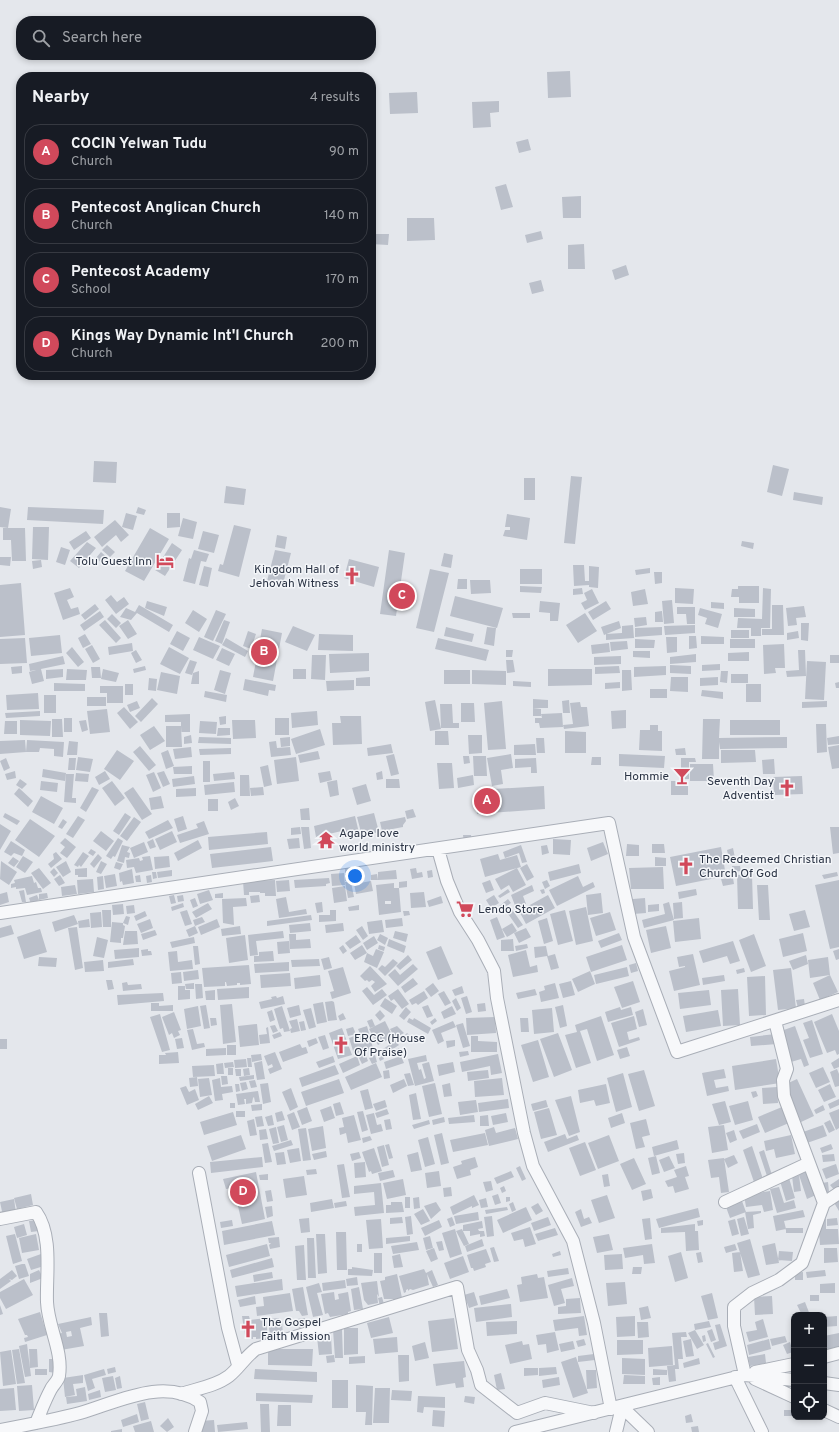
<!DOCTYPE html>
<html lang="en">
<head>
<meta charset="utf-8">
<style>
	body { margin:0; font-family:Overpass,sans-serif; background:#242831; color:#f1f3f6 }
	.controls { position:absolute; right:12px; bottom:12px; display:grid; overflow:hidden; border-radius:8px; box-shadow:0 2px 6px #0003 }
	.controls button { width:36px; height:36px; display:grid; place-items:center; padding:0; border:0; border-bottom:1px solid #363941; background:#171b24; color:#f1f3f6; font:20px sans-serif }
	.you { position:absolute; left:355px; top:876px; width:14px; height:14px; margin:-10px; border:3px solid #fff; border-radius:50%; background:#1a73e8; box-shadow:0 0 0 6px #1a73e833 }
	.badge { display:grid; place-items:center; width:26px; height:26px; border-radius:50%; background:#d1495b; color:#fff; font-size:13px; font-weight:700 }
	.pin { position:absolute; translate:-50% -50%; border:2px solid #fff; box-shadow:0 1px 4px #0006 }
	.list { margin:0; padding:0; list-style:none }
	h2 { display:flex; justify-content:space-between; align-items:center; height:52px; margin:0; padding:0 16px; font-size:17px }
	h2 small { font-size:13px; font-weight:400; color:#9ea1a6 }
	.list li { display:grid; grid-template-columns:26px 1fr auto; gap:12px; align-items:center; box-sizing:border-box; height:56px; margin:0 8px 8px; padding:0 8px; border:1px solid #363941; border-radius:16px }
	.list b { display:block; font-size:15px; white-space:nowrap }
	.list p { margin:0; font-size:13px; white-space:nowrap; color:#9ea1a6 }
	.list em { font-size:13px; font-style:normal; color:#9ea1a6 }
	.icon { flex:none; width:22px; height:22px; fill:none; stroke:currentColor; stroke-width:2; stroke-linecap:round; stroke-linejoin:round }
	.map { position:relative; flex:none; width:839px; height:1432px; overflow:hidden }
	.search { position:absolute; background:#171b24; box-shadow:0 2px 6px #0003; left:16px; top:16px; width:360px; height:44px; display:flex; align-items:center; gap:10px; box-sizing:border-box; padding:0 14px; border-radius:16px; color:#9ea1a6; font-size:15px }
	.panel { position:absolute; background:#171b24; box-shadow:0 2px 6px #0003; left:16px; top:72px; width:360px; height:308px; border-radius:16px }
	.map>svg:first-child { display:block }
	.building { fill:#bbc0ca; fill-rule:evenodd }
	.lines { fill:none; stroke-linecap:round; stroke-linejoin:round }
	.street-casing { stroke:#a9aeb7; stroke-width:14 }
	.street { stroke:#f7f8fa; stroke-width:12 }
	.labels { text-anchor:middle; stroke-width:3; stroke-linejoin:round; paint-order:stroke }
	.poi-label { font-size:12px; fill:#2b3445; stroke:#f4f6f9; text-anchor:start }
</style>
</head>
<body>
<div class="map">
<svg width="839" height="1432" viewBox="0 0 839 1432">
	<rect width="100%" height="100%" fill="#e4e7ec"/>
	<path class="building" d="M570 71 571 97 548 98 547 72Z
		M417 92 418 113 390 114 389 93Z
		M499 101V112L490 113 491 127 473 128 472 102Z
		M528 139 531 150 519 153 516 142Z
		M506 184 513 207 501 210 495 187Z
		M581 196V218H563L562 197Z
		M407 218H434L435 240 407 241Z
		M541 231 543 239 527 243 525 235Z
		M371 234H389L388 245 371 244Z
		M584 244 585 269H568V245Z
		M626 265 629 275 615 280 612 270Z
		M541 280 544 291 532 294 529 283Z
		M94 461 117 462 116 483 93 482Z
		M773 465 789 469 782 496 767 492Z
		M571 476 582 477 575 544 564 543Z
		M524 478H535V500H524Z
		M226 486 246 489 244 505 224 503Z
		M794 492 823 497 822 505 793 500Z
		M0 507 11 509 8 528 0 527Z
		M28 507 104 510 103 524 27 520Z
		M138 507 146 510 144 515 136 513Z
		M126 513 137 516 133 530 122 527Z
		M167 513H180V527L167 528Z
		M507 514 530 518 528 533 513 530 528 533 527 540 503 536 505 530H510V527H505Z
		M183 518 197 522 193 539 178 536Z
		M115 520 129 535 121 542 116 535 102 547 94 537Z
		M234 525 251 529 239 577 218 571 220 564 223 565Z
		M33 527H49L48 560 32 559Z
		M3 528H25L26 561H12L11 540H3Z
		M150 528 169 539 144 581 125 571Z
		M86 531 91 538 74 550 69 542Z
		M203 531 219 535 214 553 198 549Z
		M277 535 287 537 285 549 275 547Z
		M742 541 754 543 753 549 741 546Z
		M87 542 96 548 79 568 70 561Z
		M172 543 182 550 165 576 155 570Z
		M107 545 115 552 110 557 102 550Z
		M61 547 70 550 65 565 56 562Z
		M194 550 209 554 206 562 201 561 195 584 183 581 189 558 191 559Z
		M275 550 291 553 283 584 267 581Z
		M389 550 405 553 396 616 380 614Z
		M101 552 110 560 105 566 96 558Z
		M444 553 453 555 451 568 441 566Z
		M0 557H11L10 566 0 565Z
		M349 559 379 567 374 587 344 578Z
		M41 560 42 567 33 569 32 561Z
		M573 565H584L585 581H589V566L599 567 598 588 589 587V585L574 586Z
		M204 566 212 568 208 587 199 585Z
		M650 568V573L636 575 635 570Z
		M430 569 449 573 434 632 416 628Z
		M520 569H542V584H520Z
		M654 572H662V583L655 584Z
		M458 579H467V589H457Z
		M470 580H490L491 593 471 594Z
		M21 583 25 635 0 637V585Z
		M520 586 542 587 541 593 520 592Z
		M738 586H759V603H739V597H731L732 589H738Z
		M70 588 74 597 67 600 71 609 78 607 80 614 63 620 54 593Z
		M582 588 583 594 573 595V589Z
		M675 588 694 589 693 604 675 603Z
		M763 588 771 589 770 628H761V636H751V628H737L738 618 762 619Z
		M592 589 599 603 585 610 581 603 587 600 584 593Z
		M645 589 648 604 633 606 631 592Z
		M111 595 117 602 124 597 129 604 116 614 105 600Z
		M455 596 503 608 497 628 450 616Z
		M672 600 674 623 664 624 662 601Z
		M147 601 167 607 164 616 145 608Z
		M540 601 560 603 558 621H550V613L539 612Z
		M606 601 611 609 593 620 588 612Z
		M711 602 724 603V609L711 608Z
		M95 604 99 609 85 620 81 615Z
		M139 605 173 625 169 632 137 613 131 620 120 617 126 608 135 612Z
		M772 605H783L784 635H762V629H772Z
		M804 606 806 617 796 618 797 625 788 626 786 608Z
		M677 607H695V624H687L686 614H677Z
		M700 608 722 614 718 628 705 624 707 618 698 615Z
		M734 608 755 609V617H734Z
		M193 610 207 619 199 632 185 623Z
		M216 610 226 614 213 641 204 637Z
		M100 611 104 617 84 631 80 625Z
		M662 611 663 622H655V612Z
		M512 613H530V618H513Z
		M585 613 597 631 578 643 566 625Z
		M112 614 121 623 116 628 107 619Z
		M646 617 647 625 635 627 634 618Z
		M105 620 121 638 116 643 99 625Z
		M128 620 137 634 128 639 119 626Z
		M224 620 230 622 222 644 215 641Z
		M619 621 621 628 604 635 601 627Z
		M801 623H809L808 641 801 640Z
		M633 625 634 638 606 640V634L622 633V626Z
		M695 625V633L665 635 664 626Z
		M293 626 315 635 307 651 285 642Z
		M446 627 474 634 472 642 444 636Z
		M487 627 496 628 494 646 484 644Z
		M662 627V635L635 637V628Z
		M262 629 282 633 273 681 253 677Z
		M731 630H749V638H731Z
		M177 631 190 638 183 651 170 644Z
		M248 631 256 634 251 649 243 646Z
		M798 631 799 638 787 640V633Z
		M85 634 91 644 83 648 78 638Z
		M319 634 353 635V651L318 650Z
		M60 635 62 653 31 656 29 638Z
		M689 636H696L697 648 689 649Z
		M701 636 724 637V644H701Z
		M199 637 220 646 213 659 193 650Z
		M666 637H677V652L667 653Z
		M25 638 27 663 0 664V639Z
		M226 638 248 651 245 657 222 645Z
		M438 638 489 650 486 661 435 649Z
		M635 639 655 640 654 648H635Z
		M730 639H755V648H730Z
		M627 641 628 649 611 651 610 642Z
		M132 643 133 651 109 655 108 647Z
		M609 643 610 652 592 654 591 645Z
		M784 644 785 668H775L776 673 764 674 763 645Z
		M92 645 100 659 93 663 85 649Z
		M72 647 84 662 78 667 66 653Z
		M169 647 189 658 180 674 160 664Z
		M222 648 235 654 229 666 216 660Z
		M136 650 142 660 136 663 131 653Z
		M506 650H513L512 657H506Z
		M798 650H805L806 676 787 677 786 671 799 670Z
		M633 651H650V658L633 657Z
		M749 652V661H728V653Z
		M369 653V671L330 673 329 654Z
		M696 654V662L670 664V657Z
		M312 655H326L325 680 311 679Z
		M830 655H839V663H830Z
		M63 656 65 664 41 669 44 681 32 684 29 672 36 670 30 671 29 664Z
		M621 656V664L594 665V657Z
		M190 660 197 662 192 675 185 673Z
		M506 660H513L515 672 507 673Z
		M807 661 826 662 824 700 805 699Z
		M720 664V670L702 671V665Z
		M670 665 691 666V674L670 673Z
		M22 666V673L12 674 11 667Z
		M145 666 146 670 134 673 133 669Z
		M619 666 620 673 595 674V667Z
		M666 666V675L634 677V667Z
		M91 667H100L101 678H92Z
		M63 669V677L46 679V670Z
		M67 669 87 670 86 680H66Z
		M103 669 119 673 116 682 101 679Z
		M293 669H306V679H293Z
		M548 669H592V685L548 686Z
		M220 670 231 673 225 694 214 690Z
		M444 670H470V684H444Z
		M472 670 506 671V685L472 684Z
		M622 670H631L632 690 622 691Z
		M199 671V684H191L193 673Z
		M721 671H728L727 683 720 682Z
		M161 672 180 676 177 694 157 690Z
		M731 674H748V683H731Z
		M370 677V686H356V678Z
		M671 677H688V692L670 691Z
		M718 677V685L700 686V678Z
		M149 678 157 679 156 691 148 690Z
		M245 679 276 685 275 691 269 690 268 696 243 690Z
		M354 680V690L327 691 326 681Z
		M513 681 531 682V687L513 686Z
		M620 682V688L605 689V683Z
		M839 682V688H836L835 683Z
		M54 683 85 684V691H54Z
		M125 684H133V695H125Z
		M746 684H761V702H746Z
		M100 686H123V703H107V693H100Z
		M650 689H667V698H650Z
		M702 690 723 692V699L701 696Z
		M205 691 227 695 226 702 204 697Z
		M38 693 39 709 7 710 6 695Z
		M44 695H56V713H44Z
		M87 697H106V706H87Z
		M152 698 158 704 141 722 135 716Z
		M533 699 548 700V708H533Z
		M435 700 441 729 430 731 425 702Z
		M569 700 570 713H563L562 701Z
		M137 701 140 708 130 712 127 705Z
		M502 701 506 749 488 750 484 703Z
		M827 701V707L802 708V702Z
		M580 702 581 707H587L589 726 564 729 563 725 573 724 570 703Z
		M461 703H474L475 722H461Z
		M440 704H452L453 723H459V728H441Z
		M124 707 138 722 130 729 117 713Z
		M533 708 541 709V716H533Z
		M107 709 110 732 90 734 87 711Z
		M626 710V728L612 729 611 711Z
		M40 711V716L6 718 5 713Z
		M317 711 318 725 292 728 291 713Z
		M562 713 563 727 540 728 539 723H535V718H542L541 714Z
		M190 714V732H181V722H165V715Z
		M226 716V724L220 725 219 717Z
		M340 716H361L362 744 333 745 332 723H341Z
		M64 718H72V732H64Z
		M275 718H289V735H275Z
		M52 719H62L63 737H52Z
		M703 719H720L719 738 787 737V748L720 749 719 742V759H702Z
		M20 720 51 721 50 736 20 735Z
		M86 720 88 730 82 732 79 721Z
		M232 720H255L256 738 233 739Z
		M730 720H780V735H730Z
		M5 721H17V734H4Z
		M200 721 217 722 216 734 199 733Z
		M816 724H826L827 752 817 753Z
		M650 725H658V731H662V751L639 750 640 730H650Z
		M154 726 165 741 150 750 140 735Z
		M166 726H181L182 747H166Z
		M218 728H230V735L217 736Z
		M320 729 325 745 296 754 291 739Z
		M435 731H448L449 745H435Z
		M565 731 586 732V753H565Z
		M191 735 192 743 184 744V737Z
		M468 735H482V753L469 754Z
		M839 736V744L828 745 827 738Z
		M199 737 231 738V744L198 743Z
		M290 737V746L281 747 280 738Z
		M536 738H544L545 753H537Z
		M25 740 26 752 0 754V741Z
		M27 740 64 742 63 757 54 756V749L40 748 39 752H26Z
		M69 741 78 742 77 755H67Z
		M276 741 277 748 290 747 291 755 271 757 269 742Z
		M391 744 393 753 368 756 367 748Z
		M535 744 536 755H514V745Z
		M839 745V768L832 769 828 747Z
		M140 746 156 765 149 771 133 752Z
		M191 747 192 757 175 759 173 749Z
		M231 748V754L200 755 199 749Z
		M685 748 686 755H676L675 749Z
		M117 750 134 761 120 780 104 769Z
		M168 750 174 766 166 769 161 753Z
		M721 750H755L756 762 721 763Z
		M318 751 320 759 300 763 298 755Z
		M394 754 399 774 391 776 386 756Z
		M511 754 513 768 501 770 503 784 492 786 487 758Z
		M619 754 665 756 664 768 619 766Z
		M463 756H469L470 763 464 764Z
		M473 756H486L487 776H474Z
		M78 757 93 759 90 772 76 770Z
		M296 757 299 781 277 784 274 760Z
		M592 757H601V765H591Z
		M6 758 10 768 4 771 0 761Z
		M69 758H76L75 770H68Z
		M536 758 537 773H531V767L515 768V759Z
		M681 758H695L696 762H689V779H681Z
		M774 759 775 774H763L762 760Z
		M203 761H210V782H203Z
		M437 763H452L454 788 439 789Z
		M690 764H713L714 781H690Z
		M268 765 272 785 264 787 260 767Z
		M192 766V774H174L173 767Z
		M43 769 66 773 65 781 42 777Z
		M15 771 16 778 7 780 5 774Z
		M105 771 110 779 99 785 95 777Z
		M164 771 170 784 163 787 157 773Z
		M330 771 332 780 320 783 318 773Z
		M382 771 383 779 377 780 376 773Z
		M154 772 161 788 153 792 146 775Z
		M234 772 235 779 214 781 213 774Z
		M76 773 89 774 88 782 75 781Z
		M66 774H74L72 798H76V803L64 802Z
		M240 775H249L250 796H240Z
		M473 775 474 785 458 788 457 778Z
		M194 776 195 784 173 787 172 779Z
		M802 776 803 794 774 795 773 777Z
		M20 779 27 784 22 789 16 785Z
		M386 779H399L400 788H386Z
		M337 780 339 795 330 797 327 782Z
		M41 781 58 783 57 792 40 790Z
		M112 781 125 798 115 806 102 788Z
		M671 781H688V795H671Z
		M234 782 235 792 205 795 204 785Z
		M366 784 371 801 357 805 352 788Z
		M544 786 545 809 477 814 476 797 479 796 478 790Z
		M92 787 99 790 86 812 80 808Z
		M133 787 152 814 142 820 124 793Z
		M263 787 264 795 251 796 250 788Z
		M19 788 33 801 28 807 14 794Z
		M196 788V796L176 797V789Z
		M41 796 63 808 54 824 32 812Z
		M161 796 164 808 151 810 149 798Z
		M235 798 239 806 231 810 228 802Z
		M208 799H218V811H208Z
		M309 808 310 820H301L300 809Z
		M413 809 416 817 407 819 405 811Z
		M5 813 20 821 17 825 3 817Z
		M125 813 131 817 119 835 113 831Z
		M374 813 379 832 362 836 357 817Z
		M78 816 85 820 73 838 66 834Z
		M183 816 187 829 178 832 174 819Z
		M355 816 360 837 355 838V836H352L351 834 346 833V830L316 837 314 826Z
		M134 817 141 822 127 841 120 836Z
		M405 817 406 821 403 825V827L382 831 380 822Z
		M30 819 55 836 39 857 15 840Z
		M63 819 67 822 62 829 58 827Z
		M168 820 173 828 149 839 145 832Z
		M204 821 209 834 180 843 177 835 198 828 196 824Z
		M0 824 11 831 0 850Z
		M300 827 301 834 291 835V828Z
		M301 827H309L311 848 304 849Z
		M830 827H839V853L833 854Z
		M101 831 114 841 106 851 93 841Z
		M172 831 177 842 160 850 155 839Z
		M267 832 268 844 209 850 208 837Z
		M463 835H471L472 843H464Z
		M65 838 76 847 67 858 60 853 65 847 60 843Z
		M118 838 123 841 115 857 113 856 111 859 106 856Z
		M299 838 300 848 289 849 287 839Z
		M153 839 156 847 150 849 147 842Z
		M553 839 571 840 570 855 553 854Z
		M198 840 202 848 178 861 174 853Z
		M11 841 25 850 22 856 14 853 11 856 4 852Z
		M144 842 148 852 134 858 130 848Z
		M603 842 608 854 591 861 587 848Z
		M627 844 639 845V856H626Z
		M652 844H664L665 853H652Z
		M122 845 130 847 127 852 130 853 129 858 125 857 124 863 117 861Z
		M521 845 527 862 522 863 519 853 505 858 503 852Z
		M547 845 549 853 542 855 541 846Z
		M271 847 273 861 212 868 210 854Z
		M721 847 726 876 676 886 670 857Z
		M733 848 735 858 729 859 727 850Z
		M91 849 96 852 93 856 88 853Z
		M56 852 62 859 51 868 48 864 54 859 53 854Z
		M83 852 89 856 81 867 79 865 78 867 74 865Z
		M98 854 102 858 94 868 90 864Z
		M498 854 500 860 517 855 521 867 485 877 480 859Z
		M23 856 33 862 25 873 16 867Z
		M150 856 153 870 136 873 134 867 127 868 126 860 139 858 140 861 143 860 142 857Z
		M169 856 170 867 155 869 154 857Z
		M13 857 19 861 14 867 8 863Z
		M655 857 666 858V866H655Z
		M1 861 17 872 9 885 0 879Z
		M66 861 71 872 63 877 56 867Z
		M101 861 107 864 101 874 96 872Z
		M116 862 123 864 120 870 114 868Z
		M527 864 534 877 527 881 520 868Z
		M579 864 581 873 550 881 548 872Z
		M732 866H740L741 871 733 872Z
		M355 867V872L345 873V868Z
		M663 867 664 889H631L629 868Z
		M39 868 51 883 43 889 31 873Z
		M54 868 58 873 54 877 50 872Z
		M87 868V877H78V875H75V869Z
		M416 868 417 873 422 872 423 877 412 879 410 869Z
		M517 868 526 885 513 892 509 885 501 890 495 879Z
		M132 869 134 883 123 885 122 881 120 882 119 873Z
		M172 870V876L158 878 157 872Z
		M396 870 397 879 378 880V872Z
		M432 870 433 877 428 878 427 871Z
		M152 872H156L157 878 153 879Z
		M837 872 838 876 824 879 822 875Z
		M344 873 345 885 332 886 331 874Z
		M354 873 355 879 345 881V874Z
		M115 874 117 886 106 888 104 876Z
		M377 874 378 880H371V875Z
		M752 874 753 909H738L737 875Z
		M60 875 65 883 59 886 54 879Z
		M140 875 141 882H136L135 876Z
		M151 875 152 882 147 883 146 876Z
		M32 876 34 883 36 882 38 888H41L42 892 27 895 25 888 16 889V887L11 888V884L15 883 14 880Z
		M103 876 104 889 98 890 97 877Z
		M578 876 583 887 593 882 595 887 557 906 549 890Z
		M329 878 330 883 326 884V886L295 888 294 880Z
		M733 878 734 884 723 886 721 879Z
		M93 879 94 892 78 894 77 880Z
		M275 880 276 896H265V893H260V892H249V895H244L243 881Z
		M289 880 290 891 277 892 276 881Z
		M490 880 494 890 486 893 482 883Z
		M547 880 550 886 545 889 542 882Z
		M839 880V947L830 949 815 885Z
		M371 881 373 891 356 894 354 884Z
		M407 881V887L399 888V882Z
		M345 882H351L354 897 348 898Z
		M394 883V888H399L401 912 379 915 376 885ZM385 901H391V904H385Z
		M75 885 77 894 62 896 61 887Z
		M532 885 534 891 523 896 526 904 516 908 511 895Z
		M757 885H768L770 920H759Z
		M345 886 347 901 334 903 332 888Z
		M508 889 510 892 500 898 498 896Z
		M544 889 545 893 542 894 540 890Z
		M696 889 697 895 679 899 678 892Z
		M24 890 26 902H22L19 891Z
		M209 890 213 900 200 904 197 894Z
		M7 892 9 902 0 905V894Z
		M424 892 426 907 411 908 410 893Z
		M47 893 48 898 39 900V894Z
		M223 893V898H215V894Z
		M601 893 603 913 588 915 586 895Z
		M37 895 39 900 31 904 29 898Z
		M174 895 176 903 171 904 169 896Z
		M183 895 184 901 178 902 177 896Z
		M259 895 260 902 251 903 250 896Z
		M494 895 499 903 491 908 486 900Z
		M548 895 555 908 526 924 519 911Z
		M441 896 443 903 429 907 427 901Z
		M286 897 289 912 306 909 307 914 279 918 276 899Z
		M195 898 198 906 193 908 190 900Z
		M246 898 247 906 233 907 234 925 223 923 222 899Z
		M645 898 646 913 633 914V899Z
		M508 899 511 903 495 914 493 911Z
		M322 902 323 912 317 913 315 903Z
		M669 902 674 920 644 928 642 920 665 914 663 904Z
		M682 902 683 918 674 919 673 903Z
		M183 903 184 907 172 911 171 907Z
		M208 903 212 909 196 918 192 912Z
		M123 904 124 914 113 915 112 905Z
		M659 904V911L648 912V905Z
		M134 905 135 913 127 914 126 906Z
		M359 905V910L349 911 348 907Z
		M586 907 593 941 576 945 569 911Z
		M511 908 523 925 518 928 506 911Z
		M102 910H111V927H103Z
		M187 910 192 924 185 926 180 912Z
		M330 910H336V921L319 922V915H330Z
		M565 910 573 941 558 945 550 914Z
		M805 910 810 927 794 931 789 914Z
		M145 911 147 916 136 921 134 916Z
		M403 911H409L410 915 404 916Z
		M101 912 102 927 91 928 90 913Z
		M610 912 616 930 596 936 590 918Z
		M74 915 78 924 55 932 52 922Z
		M311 915 312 920 267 926V921Z
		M126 916 130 917 128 925 123 923Z
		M202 917 205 922 195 926 193 920Z
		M497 917 505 937 497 940 490 920Z
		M402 918 403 926 386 928 385 920Z
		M547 918 553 941 544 944 538 921Z
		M699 918 701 939 675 942 673 921Z
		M89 919 90 927 79 928 78 921Z
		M150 919 153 928 141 933 137 924Z
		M217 919 220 927 201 935 198 927Z
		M382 920 384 932 369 934 367 922Z
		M112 922 123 923V925L125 926 123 938H121V943L110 942Z
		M310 923 311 931 290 933 289 925Z
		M343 923 344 931 326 933 325 925Z
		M512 923 517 931 507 937 502 929Z
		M11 925 14 934 0 938V928Z
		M195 926 198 933 189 937 186 930Z
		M240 926 241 934 222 936 221 929Z
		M362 926 368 936 363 940 356 930Z
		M666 926 671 948 651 953 646 930Z
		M77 927 83 968 75 970 68 928Z
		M526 928 531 937 519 943 514 933Z
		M40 929 47 952 24 959 17 937Z
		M155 930 157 935 143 940 141 934Z
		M125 931H137L138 944 123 945Z
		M283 931 284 938 256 941 258 955 250 956 248 935Z
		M395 931 408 934 406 942 393 938Z
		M619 933 622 940 601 948 598 941Z
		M803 933 807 951 783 957 779 939Z
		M289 934H296V940L310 939 311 948 290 949Z
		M380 934 388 938 385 945 377 940Z
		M754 934 766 966 751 972 739 940Z
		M245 935 248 960 229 963 226 938Z
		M356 935 361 942 350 949 345 943Z
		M374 936 378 943 367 950 363 943Z
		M97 937 108 940 104 958 93 956Z
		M194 937 195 943 172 948 170 942Z
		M389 939 406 946 404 953 387 946Z
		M513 939 514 951H501V940Z
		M289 941 290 953 278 954 277 942Z
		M733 941 740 961 730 964 727 956 703 963 699 951Z
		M527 944 528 948 516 951 515 946Z
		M343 945 347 951 343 954 339 948Z
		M362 945 367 953 355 960 350 953Z
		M379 945 385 947 384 951 378 949Z
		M622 945 627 960 591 972 586 957Z
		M193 946H198L200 964 195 965Z
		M441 946 453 974 438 980 426 952Z
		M546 946 548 956 555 954 559 968 551 970 547 956 535 958 534 947Z
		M139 948V957L115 959 114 950Z
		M148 949V951H151L152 955 142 956 141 950Z
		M376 949 384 952 377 968 364 962 367 953 373 956Z
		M839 949V959L836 960 833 951Z
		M526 950 530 967 537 965 538 972 513 977 508 955Z
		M177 951 178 962 192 960 193 969 170 971 168 952Z
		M273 951 274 961 254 962V956H259V952Z
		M693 954 700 985 674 991 669 971 685 967V966L679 967 677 957Z
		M408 955 412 960 400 970 396 966Z
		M806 955 808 964 793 970 789 961Z
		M39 957 57 958 56 967 38 966Z
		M329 957 332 968 324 970 321 959Z
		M828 957 830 975 838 992 820 1000 813 983 830 975 810 978 808 960Z
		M133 959 134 965 108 968V962Z
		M319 959 320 966 292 967 291 960Z
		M393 959 398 963 385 976 378 969 382 965 385 967Z
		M103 960 104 971 85 972 84 962Z
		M289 962V971L255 973 254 964Z
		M636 963 638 971 631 973 629 965Z
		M413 964 418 969 398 986 388 975 395 969 400 975Z
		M249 965 251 984 240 985V983H237V985L227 986 226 982H225V986L204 987 202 968Z
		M370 966 387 984 375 992 371 986 375 982 372 980 369 982 367 980 365 981 360 976Z
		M343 967 351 993 332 999 330 992 334 991 328 971Z
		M627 967 629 976 596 984 594 975Z
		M744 968 745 972 737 974 736 970Z
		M791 968 796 1008 778 1010 773 970Z
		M198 970 199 979 184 981 183 972Z
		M590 971 595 984 578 992 572 979Z
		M181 972 182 983 172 984 171 973Z
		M290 973 291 986 261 988 260 975Z
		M320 975 321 986 295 989 294 978Z
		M724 975 725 981 703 985 702 978Z
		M765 976 766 1015 749 1016 747 977Z
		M413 978 418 984 405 993 401 987Z
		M106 980H112L114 989 108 990Z
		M571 981 575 995 563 998 559 984Z
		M633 981 640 1002 622 1008 614 987Z
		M127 982 128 985 141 984 142 989 123 991 122 983Z
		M194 983V989H186L185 984Z
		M433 983 439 991 431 997 425 989Z
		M555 983 559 998 541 1002 539 992 545 990 544 986Z
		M195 984H202L203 998 196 999Z
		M178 986H185V990H190V999L178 1000Z
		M462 986 464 993 455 996 452 990Z
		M249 987V998L218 1000 217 989Z
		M367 987 374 995 382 989 387 995 373 1005 362 991Z
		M398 989 409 1004 402 1009 394 999 391 1001 388 996Z
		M535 989 537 995 518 999 516 993Z
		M738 989 740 1025 723 1026 721 990Z
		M215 990V1000H206L205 991Z
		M709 990 711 1005 680 1009 678 993Z
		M424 991 428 998 418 1005 416 1003 412 1005 409 1000Z
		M444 991 451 1003 445 1006 438 994Z
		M163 993 164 1001 118 1005 117 995Z
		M276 996 277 998 283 996 285 1004 261 1009 259 1002 272 999 271 997Z
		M467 996 472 1012 466 1014 461 998Z
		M385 998 397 1006 392 1014 380 1006Z
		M456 998 461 1008 457 1011 452 1001Z
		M804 999 805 1006 798 1008 796 1000Z
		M332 1001 334 1002 337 1020 328 1021 325 1002Z
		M323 1002 327 1022 317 1024 313 1004Z
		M151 1003H159V1006L173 1005V1011H151Z
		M485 1003 486 1011 478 1012 477 1004Z
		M232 1004 236 1042 223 1044 220 1005Z
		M206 1005 210 1028 204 1029 200 1006Z
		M299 1005 301 1015 290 1018 287 1008Z
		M428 1005 433 1016 427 1018 422 1007Z
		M563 1005 567 1026 560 1028 555 1007Z
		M198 1006 201 1026 187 1029 184 1009Z
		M282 1006 290 1031 284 1032 283 1028 280 1029 274 1009Z
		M452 1006 456 1014 444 1019 441 1012Z
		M406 1007 411 1012 404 1020 399 1016Z
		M620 1007 621 1010 631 1007 633 1015 608 1022 605 1012Z
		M311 1008 316 1027 309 1029 303 1010Z
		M552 1008 554 1032 534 1034 532 1010Z
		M643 1009 647 1025 639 1027 635 1012Z
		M272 1010 275 1020 270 1022 267 1012Z
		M380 1010 385 1016 380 1021 375 1015Z
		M718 1010 721 1026 686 1032 683 1016Z
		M174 1012 181 1030 178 1031 180 1035 174 1038 172 1033 169 1035 162 1017Z
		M343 1013 346 1019 340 1021 338 1016Z
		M160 1014 170 1050 162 1052 150 1017Z
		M832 1014 839 1031V1054L837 1055 835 1050 827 1053 814 1022Z
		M601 1016 614 1055 597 1061 587 1029 580 1031 591 1063 576 1068 565 1035 577 1032 575 1025Z
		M634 1016 637 1029 627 1032 629 1040 639 1037 640 1040 619 1047 611 1023Z
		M495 1017 496 1033 467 1035 466 1018Z
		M210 1018H216L217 1025 211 1026Z
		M409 1018 413 1020 414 1018 431 1028 428 1034 407 1022Z
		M435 1018 437 1021 432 1025 430 1022Z
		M520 1018H528L529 1032H521Z
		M297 1019 300 1031 291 1033 290 1029 292 1028 289 1021Z
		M372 1019 375 1026 370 1028 367 1021Z
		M812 1020 823 1054 810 1058 803 1040 809 1038 803 1023Z
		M304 1021 306 1030 301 1031 299 1022Z
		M385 1021 393 1037 378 1045 369 1029Z
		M453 1021 456 1027 441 1033 444 1041 438 1044 432 1030Z
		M463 1023 470 1046 463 1048 456 1025Z
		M257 1024 259 1045 240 1047 238 1026Z
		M275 1025 278 1031 273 1033 270 1026Z
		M367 1026 373 1048 354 1054 349 1038 360 1034 358 1029Z
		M397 1026 404 1033 395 1038 390 1029Z
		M795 1026 809 1065 804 1067 801 1059 791 1062 781 1031Z
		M268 1027 270 1043 260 1044 259 1035 267 1034 266 1028Z
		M353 1027 356 1034 348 1036 346 1029Z
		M342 1028 352 1055 338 1059 329 1033Z
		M193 1029 197 1044 204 1043 205 1047 192 1050 187 1030Z
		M280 1032 282 1036 274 1039 272 1035Z
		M407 1033 413 1038 408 1043 402 1038Z
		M558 1033 572 1070 554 1077 540 1039Z
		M776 1034 777 1044 751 1046 750 1037Z
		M325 1035 329 1048 323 1050 318 1037Z
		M471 1036H478V1041L497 1042V1052H471Z
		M182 1038 184 1048 177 1049 175 1039Z
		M316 1038 318 1043 309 1047 307 1041Z
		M0 1039H7V1049H0Z
		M455 1040V1046L447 1048 446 1041Z
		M538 1040 549 1077 533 1082 521 1045Z
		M395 1041 399 1045 393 1049 395 1052 389 1056 383 1049Z
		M300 1044 304 1052 302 1048 306 1047 308 1053 283 1062 279 1052Z
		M227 1045H236V1055H227Z
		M627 1047 630 1056 620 1059 617 1050Z
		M226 1048V1055L206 1056V1049Z
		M399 1048 403 1053 398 1056 395 1051Z
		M468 1051 469 1055 460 1057 459 1052Z
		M178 1052 179 1063 159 1064V1055H166L165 1053Z
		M275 1052 282 1069 270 1074 268 1069 273 1067 272 1064 268 1066 264 1056Z
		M365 1053 368 1061 362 1064 358 1056Z
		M261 1054 262 1060 252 1062 251 1055Z
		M382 1054 384 1059 380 1061 378 1056Z
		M498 1054 502 1073 491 1075 490 1066 462 1072 460 1062Z
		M375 1055 377 1062 372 1064 369 1058Z
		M426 1055 427 1061 417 1063 419 1070 421 1069 424 1079 426 1078 422 1064 429 1062 434 1081 415 1086 408 1059Z
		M333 1056 335 1062 319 1068 316 1062Z
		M357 1056 360 1065 343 1073 339 1064Z
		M401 1056 404 1063 386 1069 384 1062Z
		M247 1058H251L252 1067H248Z
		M839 1058V1067L834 1069 831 1063Z
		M246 1059 247 1067 235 1068 234 1060Z
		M776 1059 780 1083 735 1090 732 1066Z
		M262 1061 265 1079 257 1080 254 1063Z
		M233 1062 234 1067 225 1068 224 1063Z
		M453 1062 455 1072 439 1076 437 1065Z
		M223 1063 224 1074H217L216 1064Z
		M376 1063 382 1077 351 1090 345 1077Z
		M214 1065 215 1076 193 1077 192 1066Z
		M335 1065 339 1074 302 1087 299 1078Z
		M823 1067 830 1082 816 1088 809 1073Z
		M228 1068H233V1075H228Z
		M249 1068 250 1075 244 1076 243 1069Z
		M235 1069H241V1076H236Z
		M724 1069 726 1078 714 1080 716 1088 728 1086 729 1091 707 1096 702 1073Z
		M837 1069 839 1074V1086L835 1087 830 1072Z
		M389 1070 390 1078 384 1079 383 1071Z
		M488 1070 489 1078 468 1081 467 1072Z
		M644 1070 655 1106 639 1111 628 1074Z
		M410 1073 414 1085 408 1086 404 1074Z
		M623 1073 632 1107 616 1112 607 1078Z
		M254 1075V1079L240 1081 239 1077Z
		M221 1076H227L228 1084 222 1085Z
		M197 1077 198 1086 190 1087 189 1078Z
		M209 1078 212 1095 200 1097 198 1079Z
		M220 1078 221 1087 232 1086 233 1092 222 1094 223 1100 215 1101 212 1080Z
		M502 1078 504 1095 475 1097 474 1081Z
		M339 1079 344 1093 306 1106 301 1092Z
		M404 1079 407 1086 393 1093 390 1085Z
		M797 1079 814 1116 801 1122 784 1085Z
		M255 1080 257 1087 251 1088 249 1081Z
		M246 1082 248 1089 242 1091 240 1083Z
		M268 1083 271 1102 263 1104 260 1084Z
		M435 1083 442 1114 429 1117 422 1086Z
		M450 1083 452 1096 444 1097 442 1085Z
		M235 1084H239L240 1091 236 1092Z
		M606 1084 610 1103 596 1106 594 1100 580 1103 578 1090Z
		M830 1084 836 1097 824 1102 818 1090Z
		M186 1086 189 1092 195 1089 199 1100 187 1105 180 1088Z
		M777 1087 778 1103 763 1104 762 1088Z
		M291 1088 298 1107 290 1111 282 1092Z
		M368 1089 373 1108 365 1110 360 1091Z
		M258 1091 260 1102H255L254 1097 253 1098 252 1103 246 1104V1099H244L245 1104 238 1105 236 1094Z
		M756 1091 758 1096 753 1098 751 1092Z
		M416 1093 421 1119 413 1120 409 1095Z
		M209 1096 213 1103 198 1110 195 1104Z
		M571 1096 580 1132 569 1136 555 1100Z
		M508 1099 509 1108 479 1112 478 1103Z
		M839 1099V1105L830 1109 828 1104Z
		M385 1100 387 1107 376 1111 373 1104Z
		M476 1100 478 1112 460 1115 458 1102Z
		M546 1100 548 1107 533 1111 531 1104Z
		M725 1101 731 1122 719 1125 712 1104Z
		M748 1101 753 1120 735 1125 729 1106Z
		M340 1102 344 1114 336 1116 333 1104Z
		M230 1103H235V1108H230Z
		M262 1104V1110L252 1111 251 1105Z
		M823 1105 825 1110 816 1114 814 1110Z
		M331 1106 335 1118 324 1122 320 1110Z
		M307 1107 312 1121 302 1125 297 1111Z
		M782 1107 789 1123 765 1133 758 1117Z
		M549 1108 557 1135 541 1139 534 1112Z
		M387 1109 389 1114 377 1118 375 1113Z
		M839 1109V1128L836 1130 829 1113Z
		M236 1111H245V1117H236Z
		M282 1111 285 1120 277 1122 275 1113Z
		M363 1111 368 1130 362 1132 357 1112Z
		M233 1112 237 1125 204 1135 200 1122Z
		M294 1112 300 1127 292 1130 287 1115Z
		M374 1113 377 1125 381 1124 383 1131 371 1134 366 1115Z
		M506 1113 508 1122 493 1125 491 1116Z
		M622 1113 625 1123 611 1128 608 1118Z
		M272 1115 274 1125 268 1126 265 1117Z
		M354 1115 361 1140 348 1143 346 1133 340 1135 339 1128 344 1127 342 1118Z
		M474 1115 475 1122 449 1124 448 1118Z
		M488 1115 489 1126H480V1116Z
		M262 1116 264 1126 257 1127 255 1117Z
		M444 1117 445 1122 433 1125 432 1120Z
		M254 1119 257 1135 250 1136 247 1121Z
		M390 1119 392 1129 386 1130 384 1120Z
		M646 1119 650 1135 642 1137 645 1147 636 1149 630 1123Z
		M429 1120 430 1124 414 1129 412 1125Z
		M830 1120 835 1130 829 1133 824 1123Z
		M757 1124 760 1132 743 1139 739 1131Z
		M284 1125 288 1140 281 1142 277 1127Z
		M724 1125 728 1150 712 1153 708 1127Z
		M823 1125 827 1136 807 1143 803 1132Z
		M323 1126 326 1148 312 1151 308 1129Z
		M276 1127 279 1143 273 1144 269 1129Z
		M494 1127 496 1133 515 1128 518 1139 489 1146 485 1130Z
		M306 1128 311 1160 303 1161 298 1129Z
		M266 1129 268 1139 260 1140 259 1130Z
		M734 1130 737 1140 730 1143 726 1133Z
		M442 1133 449 1163 441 1165 434 1135Z
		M485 1133 488 1145 453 1152 450 1140Z
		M565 1134 567 1139 577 1135 579 1140 548 1152 544 1142Z
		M241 1135 246 1149 212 1161 207 1146Z
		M609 1135 619 1161 598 1169 588 1143Z
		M791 1135 795 1154 776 1158 774 1149 766 1151 764 1141Z
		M370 1136 372 1140 363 1143 362 1138Z
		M428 1137 435 1164 425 1167 418 1140Z
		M291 1140 293 1145 274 1151 272 1146Z
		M677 1140 679 1149 654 1156 652 1147Z
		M585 1142 596 1170 580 1176 569 1148Z
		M268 1143 272 1162 265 1163 262 1144Z
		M389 1144 393 1158 389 1159 385 1145Z
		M831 1144 833 1149 822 1153 820 1148Z
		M384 1145 389 1165 382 1167 377 1147Z
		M752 1146 763 1179 754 1182 743 1150Z
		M299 1148 301 1161 290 1163 287 1150Z
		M374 1148 382 1171 372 1174 371 1171 369 1172 362 1152Z
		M764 1150 772 1175 767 1176 759 1152Z
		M326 1151 327 1157 314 1160 312 1154Z
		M284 1152 286 1164 277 1165 275 1153Z
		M359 1152 361 1158 352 1161 350 1154Z
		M418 1152 422 1170 411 1172 407 1155Z
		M684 1153 685 1163 678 1164 676 1154Z
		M834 1154 835 1161 823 1162 822 1155Z
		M734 1155 738 1163 728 1168 724 1159Z
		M656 1156 660 1173 652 1175 648 1158Z
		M669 1156 675 1168 664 1172 659 1160Z
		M262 1157 263 1167 211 1173 210 1162Z
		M475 1157 478 1167 470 1170 471 1175 457 1179 453 1167 462 1164 461 1161Z
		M634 1158 646 1184 632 1190 620 1164Z
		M724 1158 729 1192 721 1193 719 1177 711 1178 708 1160Z
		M365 1162 366 1177 355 1178 354 1163Z
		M344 1164 350 1197 342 1198 337 1165Z
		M836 1164 839 1174 826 1179 822 1169Z
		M520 1166 526 1179 522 1181 516 1168Z
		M686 1166 689 1176 685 1177 689 1189 675 1193 673 1186 668 1187 665 1181 677 1177 674 1170Z
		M316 1169 317 1174 307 1175 306 1170Z
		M807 1169 816 1195 807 1199 798 1172Z
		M393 1170 395 1177 380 1181 378 1173Z
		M439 1171 441 1186 427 1188 425 1173Z
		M511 1171 514 1177 497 1184 494 1178Z
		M256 1172 265 1219 242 1224 234 1188 226 1189 223 1179Z
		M268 1174V1180H260L259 1175Z
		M608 1174 610 1186 604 1187 602 1175Z
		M799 1175 801 1191 794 1192 792 1176Z
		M304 1176 307 1195 286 1198 283 1179Z
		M789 1178 795 1198 786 1201 780 1181Z
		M403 1179 406 1195 387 1199 383 1183Z
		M839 1179V1188L835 1191 830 1185Z
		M491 1181 493 1190 486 1192 483 1182Z
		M828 1182 829 1192H823L822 1183Z
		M381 1183 384 1213 355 1216 354 1207 375 1205 374 1192 354 1194V1186Z
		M504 1186 506 1191 502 1193 500 1188Z
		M451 1187 452 1196 444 1197 443 1188Z
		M779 1187 784 1203 794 1200 796 1208 777 1213 770 1189Z
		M651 1189 653 1198 643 1201 641 1191Z
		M271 1190 273 1201 267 1202 265 1191Z
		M770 1191 773 1210 764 1212 762 1205 746 1207 744 1195Z
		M31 1194 33 1205 17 1209 14 1198Z
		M498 1194 501 1203 495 1205 492 1196Z
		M474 1195 479 1205 472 1208V1206L453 1215 450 1207Z
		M607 1195 615 1218 599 1223 591 1200Z
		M405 1197H410V1208H405Z
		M419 1197 420 1208 414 1209 413 1198Z
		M506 1197H510V1201L506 1202Z
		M839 1197V1211L833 1201Z
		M486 1198 488 1207 481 1208 479 1200Z
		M14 1199 16 1213 3 1216 0 1202Z
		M332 1199 334 1208 311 1212 310 1203Z
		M346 1201 347 1206 335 1208 334 1203Z
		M742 1201 746 1212 730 1218 726 1207Z
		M391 1202H402L404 1212 386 1213V1205H391Z
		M436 1202 441 1210 431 1219 424 1206Z
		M513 1202 516 1210 512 1212 509 1204Z
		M538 1203 543 1211 536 1215 531 1207Z
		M272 1206 273 1216 267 1218 265 1207Z
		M507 1207 508 1210 486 1214 485 1210Z
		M526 1207 532 1220 503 1233 497 1220Z
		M698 1208 700 1217 659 1228 656 1219Z
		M423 1209 430 1221 421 1225 414 1214Z
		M581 1209 584 1219 589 1217 592 1223 581 1227 575 1212Z
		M803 1210 805 1217 784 1221 786 1229 776 1231 773 1216Z
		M761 1211V1213L753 1215 754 1228 748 1229 745 1212Z
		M478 1212 479 1220 456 1224 454 1216Z
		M411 1216 413 1234 407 1235 405 1217Z
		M492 1216 494 1236 487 1237 484 1217Z
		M402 1217 403 1223 390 1224V1218Z
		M452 1217 455 1225 450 1227 447 1219Z
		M548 1217 551 1225 534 1231 531 1223Z
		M744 1217 749 1234 741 1236 737 1219Z
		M309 1218 310 1232 301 1233 299 1219Z
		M650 1218 652 1239 645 1240 642 1219Z
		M837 1218 838 1225 827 1226V1219Z
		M381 1219 383 1248 369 1249 366 1220Z
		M735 1219 739 1234 732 1236 728 1221Z
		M826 1219V1229H838L839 1244 820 1245 818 1220Z
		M37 1220 39 1231 31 1232 29 1221Z
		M232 1220 233 1226 221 1228 220 1222Z
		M439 1220 442 1227 425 1236 421 1228Z
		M703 1220V1225L698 1226 697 1221Z
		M272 1221 275 1235 224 1245 222 1231Z
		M482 1221 483 1228 478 1229 479 1231H484L485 1236 480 1237V1234L470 1236V1231H463V1225Z
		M24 1224 27 1235 17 1238 14 1227Z
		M695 1224V1231H698L699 1250 686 1251 685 1232 661 1233V1228Z
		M530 1227 536 1244 525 1247 523 1239 514 1241 511 1233Z
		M555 1228 558 1235 538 1241 535 1234Z
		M786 1228H803V1233H786Z
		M455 1229 462 1254 450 1258 442 1233Z
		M462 1229 469 1244 464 1246 456 1231Z
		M336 1232H346L347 1270H337Z
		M15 1234 22 1261 13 1264 6 1236Z
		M36 1234 39 1250 22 1253 19 1238Z
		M316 1234H325L327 1273 318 1274Z
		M609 1234 613 1250 597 1253 593 1237Z
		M410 1236V1241L386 1244V1238Z
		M430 1236 433 1248 426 1250 423 1238Z
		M279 1237 280 1247 270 1249 269 1245 271 1243H269L268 1238Z
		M307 1238H314L316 1278H308Z
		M482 1239 484 1246 467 1252 465 1246Z
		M750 1239 760 1275 748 1278 737 1243Z
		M442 1241 444 1250 439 1251 436 1242Z
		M417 1242 419 1250 393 1254 391 1246Z
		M775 1243 779 1263 766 1265 762 1246Z
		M267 1244 270 1256 229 1267 226 1255Z
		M357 1244H362V1252H357Z
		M652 1244 655 1263 644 1264 643 1255 625 1258 623 1248Z
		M735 1244 737 1250 726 1253 724 1247Z
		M304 1245 306 1280H297L295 1246Z
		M494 1247 499 1261 494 1262 490 1248Z
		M434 1248 438 1259 431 1262 426 1251Z
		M824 1248H837L838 1262 824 1263Z
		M486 1249 491 1262 485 1264 486 1267 474 1271 473 1268H471L467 1255Z
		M560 1251 561 1255 553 1257 552 1254Z
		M779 1251 793 1252 792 1261 778 1260Z
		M681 1252 688 1278 675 1282 668 1256Z
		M701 1252 703 1262 698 1263 696 1253Z
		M740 1252 743 1271 734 1272 732 1253Z
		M374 1253H382V1273H374Z
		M41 1254 44 1266 31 1270 27 1259Z
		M400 1254 403 1267 394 1268 392 1256Z
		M622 1254 623 1269 605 1270 604 1255Z
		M463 1256 469 1272 450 1279 444 1263Z
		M272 1258 274 1267 232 1278 230 1270Z
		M22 1264H25L29 1276 19 1279 15 1266Z
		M352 1267 373 1270 372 1276 348 1275V1269H352Z
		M633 1267H642L641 1274H632Z
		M568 1268 569 1274 548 1277 547 1271Z
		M424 1269 426 1273 432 1270 438 1285 433 1287 427 1274 429 1285 413 1290 410 1289 408 1291V1289L406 1290V1292L404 1293 399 1276Z
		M12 1270 17 1276 12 1280 9 1279 11 1281 0 1289V1279Z
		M39 1270 43 1278 30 1283V1274Z
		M825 1270 826 1276 807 1278 806 1272Z
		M272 1272 273 1278 254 1282 253 1275Z
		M803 1272V1280H795V1273Z
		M397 1274 402 1298 393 1300V1299H384L380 1281 385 1280V1277Z
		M537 1274 538 1278 544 1277 548 1298 520 1302 517 1285 522 1284 521 1277Z
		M357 1277 358 1285 347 1286 346 1279Z
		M572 1278 574 1286 561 1289 565 1303 554 1306 548 1285Z
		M24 1279 33 1295 6 1309 0 1298V1292Z
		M282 1279 283 1290 237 1297 235 1286Z
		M345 1280 346 1288 323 1291 322 1283Z
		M377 1281 379 1297 377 1294 378 1303 368 1305 364 1300 361 1283Z
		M625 1282 627 1304 608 1306 606 1283Z
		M319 1283 322 1292 317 1293 323 1315 313 1317 306 1287Z
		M835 1283V1293H820V1284Z
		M303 1287 308 1315 302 1316 299 1311H296L292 1289Z
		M359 1287 363 1309 354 1310 351 1289Z
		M507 1289 510 1298 481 1305 479 1296Z
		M334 1292 335 1300 339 1299 338 1294 348 1292 351 1311 348 1312V1314L330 1317 328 1313 325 1314 321 1294Z
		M474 1292 478 1305 469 1308 464 1295Z
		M290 1293 293 1311 257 1316 256 1307 264 1306 263 1297Z
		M712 1293 718 1318 708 1320 701 1296Z
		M810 1295H819V1301H810Z
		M255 1296 256 1304 240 1307 238 1300Z
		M772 1296 773 1314 755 1315 754 1297Z
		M382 1297 384 1304 380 1306 378 1298Z
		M580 1298 581 1313 558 1314V1307L566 1306V1299Z
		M805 1302 810 1315H802L797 1305Z
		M511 1304 512 1317 476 1322 474 1308Z
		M0 1305 3 1314 0 1315Z
		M648 1306 651 1318 641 1320 639 1308Z
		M40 1312 47 1335 25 1342 24 1338 28 1337 27 1335H25L18 1319Z
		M99 1313H107L109 1336 101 1337Z
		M242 1316H249L250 1320 266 1318 268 1338 256 1339V1337H253V1339H249V1336H245Z
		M584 1316 587 1335 579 1336 578 1328 555 1331 553 1320Z
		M635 1316V1336L617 1337 616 1317Z
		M837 1316V1326L824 1327V1317Z
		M91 1317 92 1325 80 1328 84 1346 61 1350 58 1334 62 1333 58 1324ZM71 1331 72 1336 67 1337 66 1332Z
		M389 1317 393 1333 371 1338 367 1323Z
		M279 1318 280 1323 282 1322 283 1334 270 1335 268 1319Z
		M305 1318 307 1326 299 1328 297 1319Z
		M454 1318 458 1349 432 1352 428 1321Z
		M763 1319 768 1337 749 1342 746 1332 757 1330 755 1322Z
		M517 1321V1334L487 1336 486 1322Z
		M709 1321 711 1327 695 1330 694 1324Z
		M637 1322H648L649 1337 638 1338Z
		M720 1324 727 1346 715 1350 713 1343 719 1341 715 1325Z
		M344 1328H358V1354L344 1355Z
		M712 1329 716 1340 711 1342 707 1331Z
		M333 1330H342L343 1358H335Z
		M695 1330 704 1345 697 1349 688 1333Z
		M555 1332 559 1350 547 1353 546 1344 538 1345 536 1335Z
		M686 1332 687 1337H681L683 1359H678L679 1369H675L676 1381 669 1382 667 1366 675 1365 672 1333Z
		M839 1333V1350L824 1353V1336Z
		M705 1335 706 1341 703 1342 702 1336Z
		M331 1336 332 1354 319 1355 317 1337Z
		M785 1336 787 1342 772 1346 770 1339Z
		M397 1337 398 1352 375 1354 373 1339Z
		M584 1339 586 1345 578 1347 576 1341Z
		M691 1339 694 1356 686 1357 683 1341Z
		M769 1339 771 1349 749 1355 747 1345Z
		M617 1340H643V1354L617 1355Z
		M522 1341 523 1345 529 1344 532 1359 510 1364 505 1345Z
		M573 1341 575 1349 561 1352 559 1344Z
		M425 1342 429 1358 415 1361 412 1346Z
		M790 1342 793 1352 787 1354 783 1345Z
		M708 1343 715 1357 713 1358 706 1344Z
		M27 1344 31 1376 25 1377 19 1346Z
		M672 1346 673 1365 649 1367 648 1348Z
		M19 1349 25 1383 17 1384 12 1350Z
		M29 1349H37L38 1367 30 1368Z
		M268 1349H313L312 1366 268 1365Z
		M11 1350 16 1384 3 1386 0 1352Z
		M594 1354 595 1360 578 1362V1356Z
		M765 1354 766 1363 750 1366 748 1357Z
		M334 1355 335 1362 327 1363 326 1356Z
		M398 1355H409V1381L399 1382Z
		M365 1356V1363L349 1364V1357Z
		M576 1357 588 1393 573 1398 561 1362Z
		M622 1358 645 1359V1375L622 1374Z
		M699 1358 700 1364 684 1368 683 1363Z
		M49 1359H56V1373L49 1372Z
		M464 1361 466 1377 463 1378 464 1387 456 1388 455 1383 436 1386 433 1364Z
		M115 1367 116 1372 108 1374 107 1369Z
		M556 1367 557 1374 539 1376V1368Z
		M524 1368H538V1375L524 1376Z
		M35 1369H47V1375H35Z
		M104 1369 106 1375 92 1379 95 1388 88 1391 84 1375Z
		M255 1369 317 1372V1382L254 1379Z
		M653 1369 667 1370V1375H653Z
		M586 1370H596L597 1388 587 1389Z
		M501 1373 505 1389 497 1390 494 1375Z
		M83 1375V1383L73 1384 75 1395 65 1397 63 1378Z
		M624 1375 645 1376V1384H623Z
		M113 1376 116 1390 105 1392 102 1378Z
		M120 1376 122 1388 117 1389 115 1378Z
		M559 1377 560 1385 543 1388 542 1380Z
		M660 1377V1385H653L652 1378Z
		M332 1380H348V1408H332Z
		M32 1385 34 1410 19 1411 17 1386Z
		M356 1385 373 1386 372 1425H365L366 1412H356Z
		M85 1387 87 1401 67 1404 66 1397 77 1396 76 1389Z
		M14 1388 16 1410 0 1411V1389Z
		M375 1388H390L389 1423H373Z
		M100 1390 101 1397 89 1400 88 1394Z
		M392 1390 412 1391 411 1401 391 1400Z
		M256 1393 313 1395 312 1403 256 1401Z
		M418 1396 445 1397V1408L424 1407 423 1413 417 1412Z
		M465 1396 475 1397 474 1404 464 1402Z
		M145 1402 149 1419 141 1421 137 1404Z
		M260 1404H269L270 1432H261Z
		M278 1405H291V1426H277Z
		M433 1410 445 1411 444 1427 432 1426Z
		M784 1410H794V1416H784Z
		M137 1414 139 1422 123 1427 121 1420Z
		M691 1414 693 1422 686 1423 685 1416Z
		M168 1418 174 1427 167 1432 160 1426Z
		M214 1420 215 1432H200V1421Z
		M151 1421 154 1432H135L133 1426Z
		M247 1422 248 1429 218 1432 217 1425Z
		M698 1426 699 1432H692L691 1427Z
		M122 1429V1432H111V1431Z"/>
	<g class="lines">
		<g class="street-casing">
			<path id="street" d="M438 849 447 881 460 912 478 940 494 971 497 998 524 1133 533 1166 573 1241 594 1323 611 1409
				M0 913 609 823 634 937 677 1052 839 1000
				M775 1021 787 1069 783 1080 784 1096 824 1203
				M199 1173 228 1328 238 1365
				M725 1202 809 1163
				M0 1219 36 1212C53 1236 46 1275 47 1302 48 1327 63 1351 59 1376 58 1381 53 1385 51 1389 45 1400 41 1411 36 1423
				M824 1357 839 1353
				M755 1372 794 1364
				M745 1375 734 1326V1307L752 1293 779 1280 802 1263 824 1203 839 1193
				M735 1377 762 1432
				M755 1379 794 1397
				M824 1383 839 1385
				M181 1394C196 1389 216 1386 229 1376 239 1368 245 1357 256 1349L457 1287 468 1350 477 1370 481 1385 517 1413 545 1403 594 1413
				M622 1407 648 1432
				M824 1410 839 1417
				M0 1430C27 1425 54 1420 80 1413 118 1402 163 1377 200 1402L202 1411 195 1432
				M515 1432 745 1375 794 1380
				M616 1432 622 1407"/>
		</g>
		<use href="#street" class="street"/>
	</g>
	<defs>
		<g id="hotel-bare" transform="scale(1.38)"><path d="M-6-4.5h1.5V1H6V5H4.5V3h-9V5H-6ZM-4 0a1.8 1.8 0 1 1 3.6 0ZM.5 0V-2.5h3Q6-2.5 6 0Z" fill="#d1495b" stroke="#f4f6f9" stroke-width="2.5" paint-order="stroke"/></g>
		<g id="church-bare" transform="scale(1.38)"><path d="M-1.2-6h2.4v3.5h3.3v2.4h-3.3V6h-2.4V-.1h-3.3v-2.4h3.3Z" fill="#d1495b" stroke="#f4f6f9" stroke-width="2.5" paint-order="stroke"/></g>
		<g id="bar-bare" transform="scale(1.38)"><path d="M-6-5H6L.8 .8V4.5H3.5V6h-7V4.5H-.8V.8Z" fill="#d1495b" stroke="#f4f6f9" stroke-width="2.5" paint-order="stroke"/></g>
		<g id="temple-bare" transform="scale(1.38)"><path d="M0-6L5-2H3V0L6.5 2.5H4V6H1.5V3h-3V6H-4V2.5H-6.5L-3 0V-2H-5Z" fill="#d1495b" stroke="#f4f6f9" stroke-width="2.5" paint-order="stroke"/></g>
		<g id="supermarket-bare" transform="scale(1.38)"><path d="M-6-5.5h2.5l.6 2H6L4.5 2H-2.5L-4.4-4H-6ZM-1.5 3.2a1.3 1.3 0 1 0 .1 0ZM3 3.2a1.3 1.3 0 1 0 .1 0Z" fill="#d1495b" stroke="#f4f6f9" stroke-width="2.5" paint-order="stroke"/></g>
	</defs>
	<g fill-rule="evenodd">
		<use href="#hotel-bare" x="165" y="561"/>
		<use href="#church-bare" x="352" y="576"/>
		<use href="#bar-bare" x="682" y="776"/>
		<use href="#church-bare" x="787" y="788"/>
		<use href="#temple-bare" x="326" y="840"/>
		<use href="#church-bare" x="686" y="866"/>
		<use href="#supermarket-bare" x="465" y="909"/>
		<use href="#church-bare" x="341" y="1045"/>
		<use href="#church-bare" x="248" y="1329"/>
	</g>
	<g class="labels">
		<g class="poi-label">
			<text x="152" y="565" text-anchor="end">Tolu Guest Inn</text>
			<text x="339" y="573" text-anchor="end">Kingdom Hall of<tspan x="339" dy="14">Jehovah Witness</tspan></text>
			<text x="669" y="780" text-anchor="end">Hommie</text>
			<text x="774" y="785" text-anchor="end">Seventh Day<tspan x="774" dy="14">Adventist</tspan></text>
			<text x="339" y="837">Agape love<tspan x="339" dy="14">world ministry</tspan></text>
			<text x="699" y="863">The Redeemed Christian<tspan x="699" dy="14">Church Of God</tspan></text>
			<text x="478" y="913">Lendo Store</text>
			<text x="354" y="1042">ERCC (House<tspan x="354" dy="14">Of Praise)</tspan></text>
			<text x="261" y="1326">The Gospel<tspan x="261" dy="14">Faith Mission</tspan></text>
		</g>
	</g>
</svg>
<div class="controls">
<button>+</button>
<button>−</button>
<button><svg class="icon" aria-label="locate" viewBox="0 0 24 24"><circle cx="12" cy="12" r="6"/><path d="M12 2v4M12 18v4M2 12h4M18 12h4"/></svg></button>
</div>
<div class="you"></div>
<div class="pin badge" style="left:487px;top:801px">A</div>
<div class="pin badge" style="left:264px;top:652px">B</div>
<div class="pin badge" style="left:402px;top:596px">C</div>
<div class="pin badge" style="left:243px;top:1192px">D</div>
<div class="search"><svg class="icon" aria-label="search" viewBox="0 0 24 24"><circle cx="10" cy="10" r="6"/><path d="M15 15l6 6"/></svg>Search here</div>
<section class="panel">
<h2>Nearby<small>4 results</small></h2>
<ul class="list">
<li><span class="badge">A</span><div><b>COCIN Yelwan Tudu</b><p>Church</p></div><em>90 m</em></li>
<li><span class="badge">B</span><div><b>Pentecost Anglican Church</b><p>Church</p></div><em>140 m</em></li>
<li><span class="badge">C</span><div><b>Pentecost Academy</b><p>School</p></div><em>170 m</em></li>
<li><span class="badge">D</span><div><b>Kings Way Dynamic Int'l Church</b><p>Church</p></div><em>200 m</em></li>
</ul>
</section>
</div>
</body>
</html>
